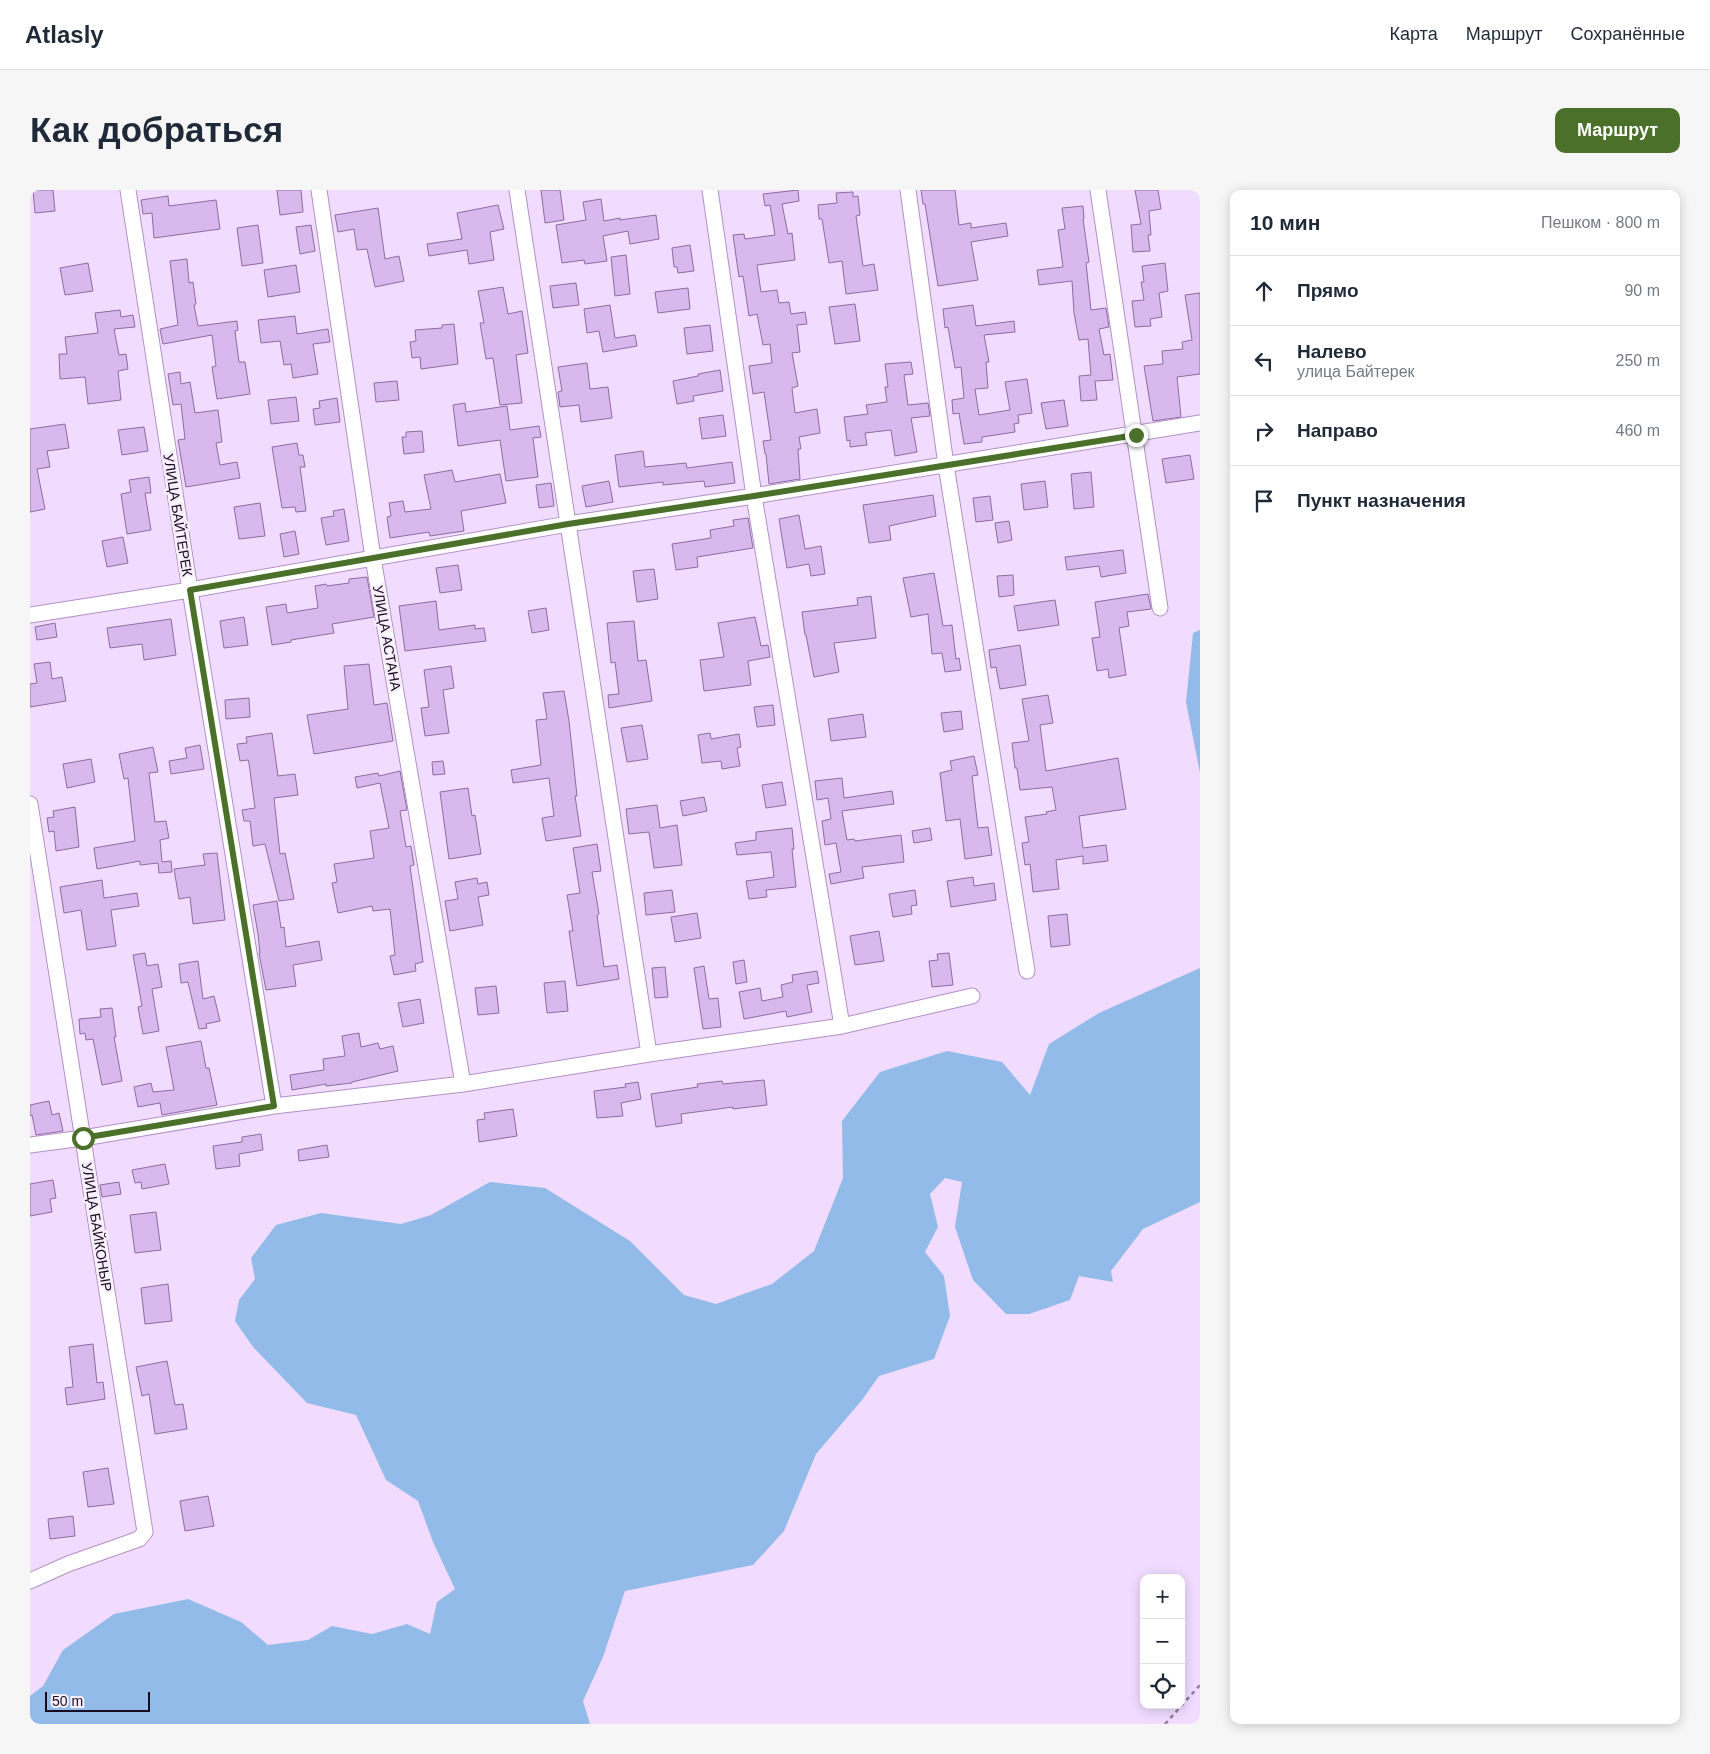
<!DOCTYPE html>
<html lang="ru">
<head>
<meta charset="utf-8">
<style>
	body { margin:0; font-family:Helvetica,sans-serif; background:#f6f6f7; color:#1f2937 }
	.controls { position:absolute; right:15px; bottom:15px; display:grid; overflow:hidden; border-radius:10px; box-shadow:0 2px 12px #0003 }
	.controls button { width:45px; height:45px; display:grid; place-items:center; padding:0; border:0; border-bottom:1px solid #e0e1e3; background:#fff; color:#1f2937; font:25px sans-serif }
	.scale { position:absolute; left:15px; bottom:12px; width:105px; box-sizing:border-box; padding-left:5px; border:2px solid #190c21; border-top:0; font-size:14px; line-height:18px; white-space:nowrap; color:#190c21; -webkit-text-stroke:4px #f7effb; paint-order:stroke }
	.stop { position:absolute; width:15px; height:15px; margin:-11px; border:4px solid #4b7029; border-radius:50%; background:#fff }
	.stop.end { background:#4b7029; border-color:#fff; box-shadow:0 1px 5px #0008 }
	.list { margin:0; padding:0; list-style:none }
	h2 { display:flex; justify-content:space-between; align-items:center; height:65px; margin:0; padding:0 20px; font-size:21px }
	h2 small { font-size:16px; font-weight:400; color:#747a83 }
	.list li { display:grid; grid-template-columns:32px 1fr auto; gap:15px; align-items:center; box-sizing:border-box; height:70px; padding:0 20px; border-top:1px solid #e0e1e3 }
	.list b { display:block; font-size:19px; white-space:nowrap }
	.list p { margin:0; font-size:16px; white-space:nowrap; color:#747a83 }
	.list em { font-size:16px; font-style:normal; color:#747a83 }
	.icon { flex:none; width:28px; height:28px; fill:none; stroke:currentColor; stroke-width:2; stroke-linecap:round; stroke-linejoin:round }
	.map { position:relative; flex:none; width:1170px; height:1534px; overflow:hidden; border-radius:10px }
	header { display:flex; align-items:center; gap:30px; box-sizing:border-box; height:70px; padding:0 25px; background:#fff; border-bottom:1px solid #e0e1e3 }
	header strong { font-size:24px }
	nav { display:flex; gap:28px; margin-inline-start:auto; font-size:18px }
	.intro { display:flex; align-items:center; justify-content:space-between; box-sizing:border-box; height:120px; padding:0 30px }
	h1 { margin:0; font-size:35px }
	.button { padding:12px 22px; border-radius:10px; background:#4b7029; color:#fff; font-size:18px; font-weight:700 }
	main { display:flex; gap:30px; padding:0 30px }
	aside { flex:1; background:#fff; border-radius:10px; box-shadow:0 2px 12px #0003 }
	.map>svg:first-child { display:block }
	.water { fill:#93bbea }
	.building { fill:#d9b8ed; stroke:#8d6ca1 }
	.lines { fill:none; stroke-linecap:round; stroke-linejoin:round }
	.minor-casing { stroke:#b290c7; stroke-width:17 }
	.path { stroke:#8e7d9a; stroke-width:2.5; stroke-dasharray:4 4; stroke-linecap:butt }
	.minor { stroke:#fff; stroke-width:15 }
	.route { stroke:#4b7029; stroke-width:6 }
	.labels { text-anchor:middle; stroke-width:5; stroke-linejoin:round; paint-order:stroke }
	.street-label { font-size:14px; fill:#190c21; stroke:#f7effb }
</style>
</head>
<body>
<header>
<strong>Atlasly</strong>
<nav><a>Карта</a><a>Маршрут</a><a>Сохранённые</a></nav>
</header>
<div class="intro"><h1>Как добраться</h1><a class="button">Маршрут</a></div>
<main>
<div class="map">
<svg width="1170" height="1534" viewBox="0 0 1170 1534">
	<rect width="100%" height="100%" fill="#f1dcff"/>
	<path class="water" d="M1170 440V583L1156 512 1163 443Z
		M1170 778V1012L1113 1039 1081 1081 1083 1092 1049 1086 1040 1110 999 1124H976L943 1090 925 1037 932 992 915 988 900 1004 908 1037 895 1062 914 1086 920 1126 904 1169 849 1186 832 1210 786 1264 754 1341 723 1375 595 1401 573 1467 553 1511 560 1534H0V1506L13 1496 33 1460 84 1424 158 1409 211 1432 238 1455 278 1450 302 1436 342 1444 377 1434 400 1444 407 1412 425 1399 403 1352 388 1311 356 1290 326 1225 277 1213 223 1157 205 1131 209 1110 225 1089 221 1068 246 1035 291 1023 371 1034 401 1025 460 992 515 998 600 1051 654 1105 686 1114 742 1094 784 1061 813 988 812 931 850 882 917 861 972 872 1000 905 1019 854 1069 823Z"/>
	<path class="building" d="M3 0H23L25 21 5 23Z
		M247 0H271L273 22 250 25Z
		M511 0H530L534 30 515 33Z
		M768 0 769 11 752 14 758 44 762 43 765 70 727 75 731 102 747 100 749 113 759 112 761 124 775 122 777 134 767 135 770 162 762 163 768 196 762 198 765 223 787 219 790 243 769 247 771 259H768L770 289 739 294 736 264H735L733 251 741 250 734 202 723 204 719 176 742 173 740 154 733 155 727 124 719 126 713 86 709 87 703 45 714 44 715 49 745 45 740 15 735 16 733 4Z
		M891 0H925L929 35 941 33V38L976 33 978 46 941 52 948 90 908 96 895 14H893Z
		M1105 0H1128L1131 19 1119 21 1121 45H1118L1120 61 1103 62 1101 35 1111 34Z
		M823 2V7L828 6 830 25 826 26 833 76 844 74 848 100 816 104 812 71 799 73 792 29H789L788 15 807 13 806 3Z
		M138 6 139 16 186 10 190 39 124 48 122 23 113 24 111 10Z
		M571 9 574 31 590 28V30L626 25 629 49 600 54 598 41 573 46 577 71 555 74 554 70 532 73 526 35 556 30 553 12Z
		M468 15 474 39 460 42 464 70 439 74 437 60 399 66 397 54 432 49 427 23Z
		M1053 16 1054 29H1053L1059 72 1056 73 1061 120 1076 118 1079 137 1069 139 1074 165 1080 164 1083 190 1065 191 1067 210 1051 211 1049 186 1061 185 1058 149 1049 150 1044 123 1042 91 1009 95 1007 80 1033 77 1028 40 1035 39 1032 18Z
		M348 18 355 69 369 66 374 91 345 97 337 59 327 60 324 39 308 42 305 25Z
		M228 35 233 73 212 76 207 38Z
		M281 35 285 61 270 64 266 37Z
		M660 55 664 81 648 83 647 77H644L642 58Z
		M596 65 600 104 585 106 581 67Z
		M157 69 159 93 163 92 166 114 164 115 168 136 207 131 208 140 205 141 209 172H215L220 204 187 209 182 177 186 176 182 145 133 154 130 139 148 135 140 71Z
		M58 73 63 101 35 105 30 78Z
		M1135 73 1138 101 1129 103 1132 127 1120 129 1121 136 1105 137 1102 111 1114 110 1111 92H1114L1112 76Z
		M266 75 270 102 238 107 234 80Z
		M546 93 549 115 523 118 520 96Z
		M473 97 478 124 492 121 498 163 486 165 492 213 470 215 463 168 456 169 450 133H454L448 101Z
		M658 98 660 119 628 123 625 102Z
		M1170 103V184L1147 187 1151 227 1123 231 1114 176 1133 174 1132 161 1153 159 1152 152 1162 150 1155 105Z
		M825 114 830 151 805 154 799 117Z
		M580 115 585 148 605 145 607 156 573 162 569 141 557 143 554 119Z
		M943 115 946 136 984 131 985 142 954 145 959 172H956L958 198 945 199 949 225 980 220 975 192 997 189 1002 223 988 225 989 233 984 234 985 242 952 247V252L934 254 929 223 923 224 922 210 934 208 931 177 925 178 918 137 915 138 913 119Z
		M90 120 91 127 103 125 105 137 84 139 89 165 96 164 98 179 88 181 91 210 58 214 55 187 30 189 29 164H37L35 147 68 143 65 123Z
		M265 126 267 144 298 139 300 152 283 154 288 184 263 188 261 174 254 175 250 151 231 153 228 130Z
		M424 134 428 174 391 179 390 167 382 168 380 152 386 151 385 140 412 138V135Z
		M680 135 683 161 657 164 654 138Z
		M881 172 883 184 874 185 878 215 898 213 900 226 881 228 887 262 865 266 861 240 835 243 837 255 820 257V250L817 251 814 227 838 224 836 215 857 212 855 197H858L855 174Z
		M557 173 560 199 578 197 582 228 551 232 549 215 530 217 528 202 532 201 528 177Z
		M690 180 693 201 663 206 664 211 647 214 643 191 668 186V184Z
		M150 182 151 194 160 192 165 223 188 220 192 252 186 253 190 275 207 272 210 288 156 297 148 250 155 249 151 214 143 215 138 184Z
		M367 191 369 210 346 212 344 193Z
		M266 207 269 231 241 234 238 210Z
		M307 208 310 232 285 235 283 219 290 218 289 211Z
		M1034 210 1038 236 1016 239 1011 213Z
		M435 213 436 222 477 216 480 240 509 236 511 247 503 248 508 287 476 291 470 250 428 256 423 215Z
		M693 225 696 246 672 249 669 228Z
		M35 234 39 258 17 261 20 277 7 279 15 319 0 322V239Z
		M114 237 118 261 92 265 88 240Z
		M392 241 394 262 374 264 372 247H376V242Z
		M267 253 269 265H273L275 277H270L276 321 266 322 265 317 252 318 242 257Z
		M613 261 615 277 656 273 657 278 702 272 705 293 675 297 674 291 633 295V292L589 297 585 265Z
		M1160 265 1164 289 1136 293 1132 269Z
		M422 280 425 292 470 284 476 313 431 321 434 341 400 346 399 342 360 348 357 327 361 326 359 313 373 311 375 322 401 319 394 285Z
		M1061 282 1064 317 1044 319 1041 284Z
		M119 287 121 303H115L121 340 97 344 91 304 101 302 99 290Z
		M579 291 583 312 556 317 552 296Z
		M1015 291 1018 317 994 320 991 294Z
		M521 293 524 316 509 318 506 295Z
		M903 305 906 326 859 336 861 350 839 353 833 315Z
		M960 306 963 330 946 332 943 308Z
		M230 313 235 346 209 349 204 317Z
		M314 319 319 351 296 355 291 328 304 326 303 321Z
		M769 325 775 359 791 356 795 384 781 386 779 374 757 378 749 329Z
		M718 328 723 358 667 367 668 377 646 380 642 354 681 348 680 340 704 336 703 330Z
		M979 331 982 350 968 353 965 333Z
		M265 341 269 364 254 367 250 344Z
		M93 347 98 373 77 377 72 351Z
		M1093 360 1096 383 1071 387 1069 376 1037 380 1035 367Z
		M428 375 432 400 410 403 406 378Z
		M624 379 628 409 607 412 603 381Z
		M904 383 913 436 922 435 926 469 929 468 931 480 915 482 912 463 902 464 898 424 881 427 873 388Z
		M983 385 984 405 969 407 967 386Z
		M337 387 344 427 302 434 304 443 261 450V452L242 455 236 417 256 414 257 423 288 418 285 396 296 394 297 396 319 393V389Z
		M1118 404 1121 419 1097 422 1099 436 1089 438 1096 485 1079 488 1078 479 1067 481 1062 448 1070 447 1065 412Z
		M841 406 846 448 804 453 809 482 784 487 776 445H775L772 422 828 415 827 408Z
		M1025 410 1029 435 988 441 984 416Z
		M406 411 409 440 445 435V439L454 438 456 451 375 461 369 416Z
		M516 418 519 440 502 443 498 421Z
		M214 427 218 455 194 458 190 431Z
		M725 427 731 456 738 455 740 467 718 471 721 495 674 501 670 470 694 467 688 433Z
		M141 429 146 465 114 470 112 454 80 458 77 438Z
		M604 431 608 471 616 470 622 511 579 518 578 505 589 504 585 472 581 473 577 433Z
		M25 433 27 447 7 450 5 437Z
		M990 455 996 495 970 499 966 477 961 478 959 460Z
		M20 472 22 489 32 487 36 511 0 517V494L7 493 4 474Z
		M339 474 344 515 357 513 363 551 284 564 277 525 318 519 314 476Z
		M421 476 424 498 413 500 419 543 395 546 391 518 399 517 394 480Z
		M534 501 539 531 547 606H545L551 646 516 651 512 628 524 626 519 588 483 593 481 580 511 575 506 530 517 529 513 503Z
		M1018 505 1023 533 1010 535 1016 581 1088 568 1096 619 1049 626 1053 658 1076 655 1078 671 1053 674V666L1026 670 1029 699 1003 702 1000 674 995 675 992 653 999 652 995 627 1017 624 1016 622 1026 620 1022 597 990 600 987 578H985L982 553 999 551 992 509Z
		M219 508 220 527 196 529 195 510Z
		M743 515 745 535 727 537 724 517Z
		M931 521 933 539 914 542 911 523Z
		M833 524 836 547 801 551 798 529Z
		M612 535 618 569 597 572 591 538Z
		M242 543 248 586 265 584 268 605 244 608 250 664 255 663 264 709 249 711 235 654 223 656 220 631H214L212 620 225 618 219 573 218 570 210 571 207 554 217 553 216 547Z
		M680 543 681 549 709 544 711 557 707 558 710 576 692 579 691 571 672 573 668 545Z
		M170 555 174 579 141 584 139 571 157 568 155 558Z
		M123 557 128 582 119 583 125 632 136 631 139 648 130 650 132 672 141 671 142 682 129 683 128 673 110 675V671L67 679 64 658 105 651 98 588 94 589 89 564Z
		M944 566 948 585 942 586 948 638 958 637 962 665 935 669 930 629 916 631 910 583 922 580 920 571Z
		M61 569 65 592 37 598 33 574Z
		M413 571 415 584 403 585 402 572Z
		M370 581 377 620 370 621 376 657 381 656 384 675 380 676 393 772 385 774 386 781 364 785 360 766 365 765 360 719 343 721 342 716 308 723 302 693 307 692 304 674 344 668 340 641 359 638 350 593 327 598 325 587 348 583 349 586Z
		M812 588 814 608 862 601 864 614 812 621 817 650 824 649 825 651 871 645 874 672 832 677 834 688 801 694 799 684 811 682 806 653 795 655 792 631 801 629 798 608 787 610 785 591Z
		M752 592 756 615 736 618 732 595Z
		M438 598 442 626 445 625 451 664 419 669 410 602Z
		M674 607 677 621 653 626 650 611Z
		M627 615 630 638 647 635 652 675 624 678 619 642 599 644 596 619Z
		M45 617 49 657 26 661 24 641 19 642 17 628 24 627 23 621Z
		M762 638 764 659H762L766 697 736 700 737 707 719 709 716 691 744 687 741 662 707 665 705 653 726 650V642Z
		M900 638 902 650 884 653 882 641Z
		M567 654 571 681 562 682 569 724 567 725 574 777 587 775 589 789 547 796 539 741H543L537 705 550 703 543 658Z
		M187 663 195 730 163 734 160 707 149 709 144 679 175 675 173 664Z
		M943 687 944 696 964 693 966 710 921 717 917 691Z
		M447 688 448 694 457 692 459 705 448 707 453 735 420 741 415 711 428 709 425 692Z
		M72 690 74 708 107 703 109 716 81 720 86 756 57 760 51 720 34 723 30 697Z
		M642 700 645 722 616 725 614 703Z
		M885 700 887 715 881 716 882 724 863 727 859 704Z
		M247 711 251 738 254 737 256 757 289 751 292 770 263 775 266 796 236 800 229 763H230L228 744 223 715Z
		M667 723 671 748 645 752 641 727Z
		M1037 724 1040 755 1021 757 1018 726Z
		M849 741 854 771 825 775 820 746Z
		M115 763 117 776 128 774 132 797 122 799 129 841 113 844 108 817 112 816 103 765Z
		M919 763 923 795 902 797 899 771 908 770 907 764Z
		M714 770 717 792 706 794 703 772Z
		M168 771 173 809 184 806 190 831 176 834 177 838 169 839 158 792 151 793 149 774Z
		M674 776 679 809 688 808 691 837 673 839 664 778Z
		M635 777 638 807 625 808 622 778Z
		M787 781 789 793 777 795 782 822 757 827 756 821 714 829 709 802 730 798 732 811 753 807 751 795 763 792 762 785Z
		M535 791 538 821 517 823 514 793Z
		M466 796 469 823 448 825 445 798Z
		M390 809 394 833 373 837 368 813Z
		M82 818 86 847H84L92 891 72 895 63 849 56 850 55 843 50 844 49 829 71 827 70 819Z
		M329 843 331 857 348 853 350 859 363 856 368 881 322 892V893L296 896V894L262 900 260 885 294 880 293 869 315 866 312 846Z
		M171 851 176 878H179L187 915 132 925 130 913 108 917 104 897 121 893 123 902 144 900 136 857Z
		M734 890 737 915 703 919V917L651 924 652 933 626 937 621 904 668 897 667 894 692 891 693 894Z
		M608 892 611 909 591 913 593 926 567 928 564 901 596 897 595 894Z
		M19 911 22 925 29 923 33 941 6 945 2 925 0 926V915Z
		M483 919 487 946 449 952 447 930 455 929 454 923Z
		M231 944 233 960 209 964 210 976 186 979 183 956 212 952V947Z
		M297 955 299 967 269 971 268 960Z
		M135 974 139 994 112 999 111 992 105 993 102 980Z
		M23 990 26 1008 20 1009 22 1022 0 1026V994Z
		M89 992 91 1004 72 1007 70 995Z
		M126 1022 131 1060 105 1063 100 1025Z
		M138 1094 142 1131 115 1134 111 1098Z
		M63 1154 67 1193 73 1192 75 1209 37 1215 35 1198 43 1197 39 1157Z
		M137 1171 145 1215 153 1214 157 1239 125 1244 119 1204 112 1206 106 1177Z
		M78 1278 84 1314 58 1317 53 1282Z
		M178 1306 184 1336 155 1341 150 1311Z
		M43 1326 45 1346 20 1349 18 1329Z"/>
	<g class="lines">
		<g class="minor-casing">
			<path id="minor" d="M98 0 160 400 244 916
				M289 0 343 368 433 894
				M487 0 619 864
				M680 0 724 306 812 836
				M878 0 916 275 997 781
				M1068 0 1130 418
				M0 425 160 400 538 334 724 306 1170 233
				M0 614 115 1342 109 1349 38 1374 0 1391
				M0 955 53 948 244 916 433 894 619 864 812 836 942 806"/>
		</g>
		<path class="path" d="M1135 1534 1170 1495"/>
		<use href="#minor" class="minor"/>
	</g>
	<g class="lines">
		<path class="route" d="M53 948 244 916 160 400 538 334 724 306 1106 245"/>
	</g>
	<g class="labels">
		<g class="street-label">
			<text transform="translate(148 325) rotate(81)" y="5">УЛИЦА БАЙТЕРЕК</text>
			<text transform="translate(357 448) rotate(80)" y="5">УЛИЦА АСТАНА</text>
			<text transform="translate(67 1037) rotate(81)" y="5">УЛИЦА БАЙКОНЫР</text>
		</g>
	</g>
</svg>
<div class="controls">
<button>+</button>
<button>−</button>
<button><svg class="icon" aria-label="locate" viewBox="0 0 24 24"><circle cx="12" cy="12" r="6"/><path d="M12 2v4M12 18v4M2 12h4M18 12h4"/></svg></button>
</div>
<div class="scale">50 m</div>
<div class="stop" style="left:53px;top:948px"></div>
<div class="stop end" style="left:1106px;top:245px"></div>
</div>
<aside>
<h2>10 мин<small>Пешком · 800 m</small></h2>
<ul class="list">
<li><svg class="icon" aria-label="ahead" viewBox="0 0 24 24"><path d="M12 20V5M6 11l6-6 6 6"/></svg><div><b>Прямо</b></div><em>90 m</em></li>
<li><svg class="icon" aria-label="left" viewBox="0 0 24 24"><path d="M17 20v-9H6M10 6l-5 5 5 5"/></svg><div><b>Налево</b><p>улица Байтерек</p></div><em>250 m</em></li>
<li><svg class="icon" aria-label="right" viewBox="0 0 24 24"><path d="M7 20v-9h11M14 6l5 5-5 5"/></svg><div><b>Направо</b></div><em>460 m</em></li>
<li><svg class="icon" aria-label="arrive" viewBox="0 0 24 24"><path d="M6 21V4h12l-3 4 3 4H6"/></svg><div><b>Пункт назначения</b></div></li>
</ul>
</aside>
</main>
</body>
</html>
